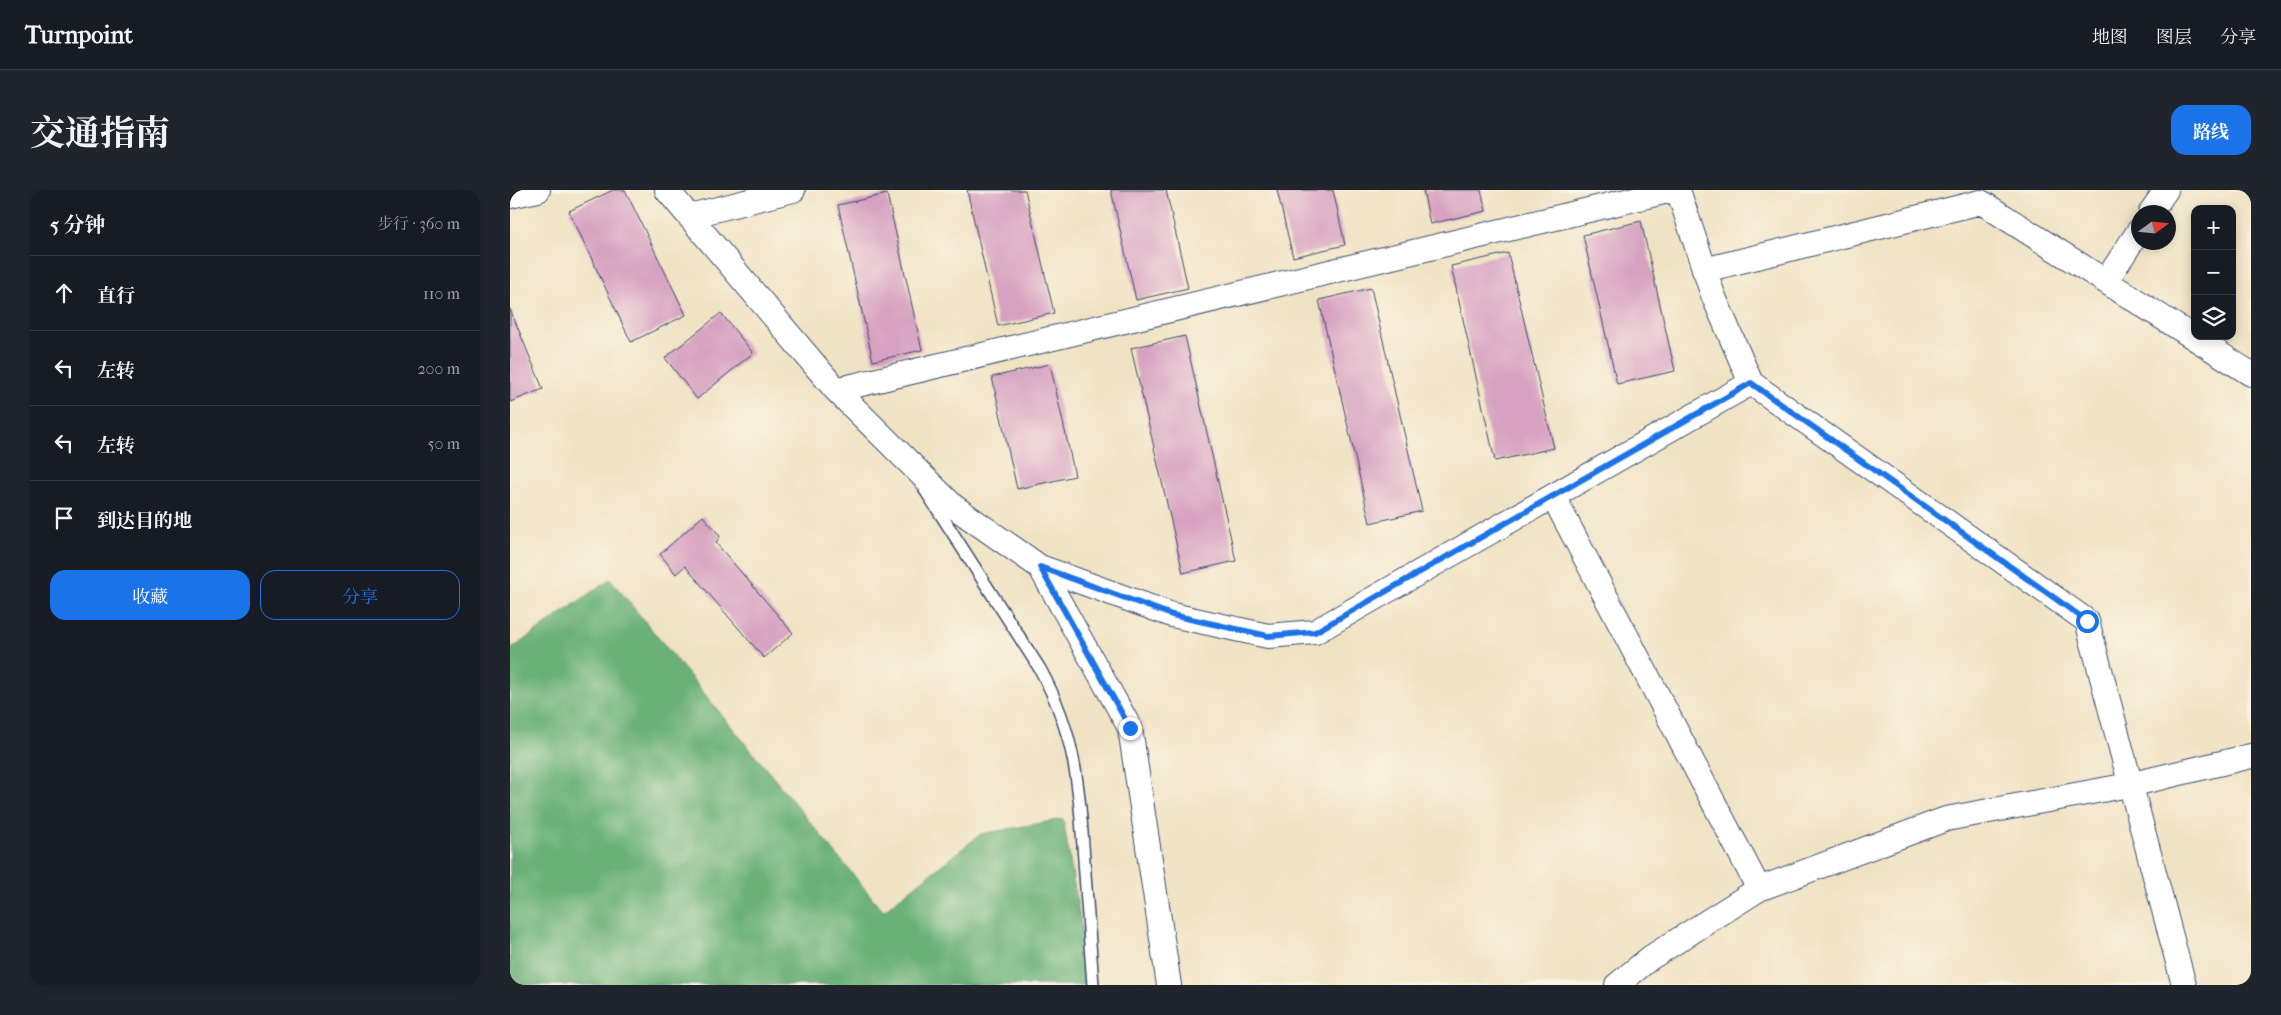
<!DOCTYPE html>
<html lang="zh">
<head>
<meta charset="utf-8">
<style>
	body { margin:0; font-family:"IM FELL French Canon","Noto Serif SC",serif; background:#20242c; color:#f1f3f6 }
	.controls { position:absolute; right:15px; top:15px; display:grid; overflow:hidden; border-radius:10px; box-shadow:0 2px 12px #0003 }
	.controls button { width:45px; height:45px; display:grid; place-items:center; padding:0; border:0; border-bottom:1px solid #363941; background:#171b24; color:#f1f3f6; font:25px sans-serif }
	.compass { position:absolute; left:1621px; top:15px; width:45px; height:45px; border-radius:50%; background:#171b24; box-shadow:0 2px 12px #0003; rotate:75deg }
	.stop { position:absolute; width:15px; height:15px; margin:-11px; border:4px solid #1a73e8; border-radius:50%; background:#fff }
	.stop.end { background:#1a73e8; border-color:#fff; box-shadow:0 1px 5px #0008 }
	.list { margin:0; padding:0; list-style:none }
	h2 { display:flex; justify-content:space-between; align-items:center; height:65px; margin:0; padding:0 20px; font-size:21px }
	h2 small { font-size:16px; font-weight:400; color:#9ea1a6 }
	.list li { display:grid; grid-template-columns:32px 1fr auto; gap:15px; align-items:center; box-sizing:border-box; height:75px; padding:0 20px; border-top:1px solid #363941 }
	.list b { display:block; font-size:19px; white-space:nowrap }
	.list em { font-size:16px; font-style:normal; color:#9ea1a6 }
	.actions { display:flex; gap:10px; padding:15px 20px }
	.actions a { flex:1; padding:11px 0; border:1px solid #1a73e8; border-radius:15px; text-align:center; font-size:18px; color:#1a73e8 }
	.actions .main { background:#1a73e8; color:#fff }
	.icon { flex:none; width:28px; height:28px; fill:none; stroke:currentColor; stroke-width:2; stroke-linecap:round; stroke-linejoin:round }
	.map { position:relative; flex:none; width:1741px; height:795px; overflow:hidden; border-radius:15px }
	header { display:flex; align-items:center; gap:30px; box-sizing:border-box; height:70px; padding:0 25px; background:#171b24; border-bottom:1px solid #363941 }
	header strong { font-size:24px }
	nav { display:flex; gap:28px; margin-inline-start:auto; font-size:18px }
	.intro { display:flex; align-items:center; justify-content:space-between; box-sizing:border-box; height:120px; padding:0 30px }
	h1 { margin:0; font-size:35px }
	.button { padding:12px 22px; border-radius:15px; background:#1a73e8; color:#fff; font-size:18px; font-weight:700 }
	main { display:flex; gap:30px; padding:0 30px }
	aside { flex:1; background:#171b24; border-radius:15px; box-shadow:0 2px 12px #0003 }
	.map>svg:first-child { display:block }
	.forest { fill:#6ab178; stroke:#42706b }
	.building { fill:#d7a2c1 }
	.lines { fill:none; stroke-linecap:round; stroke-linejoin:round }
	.lane-casing { stroke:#3b4a6d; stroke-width:14 }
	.street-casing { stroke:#3b4a6d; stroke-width:26 }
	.lane { stroke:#fff; stroke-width:11 }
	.street { stroke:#fff; stroke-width:24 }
	.route { stroke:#1a73e8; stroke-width:6 }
</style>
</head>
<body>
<header>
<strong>Turnpoint</strong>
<nav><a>地图</a><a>图层</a><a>分享</a></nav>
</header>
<div class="intro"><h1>交通指南</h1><a class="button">路线</a></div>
<main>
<aside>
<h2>5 分钟<small>步行 · 360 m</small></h2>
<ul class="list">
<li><svg class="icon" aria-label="ahead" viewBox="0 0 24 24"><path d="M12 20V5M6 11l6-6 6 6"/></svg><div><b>直行</b></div><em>110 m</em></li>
<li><svg class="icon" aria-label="left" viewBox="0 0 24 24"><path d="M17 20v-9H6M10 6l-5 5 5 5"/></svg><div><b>左转</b></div><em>200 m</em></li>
<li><svg class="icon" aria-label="left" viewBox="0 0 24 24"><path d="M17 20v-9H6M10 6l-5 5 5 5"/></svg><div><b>左转</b></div><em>50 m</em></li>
<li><svg class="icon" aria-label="arrive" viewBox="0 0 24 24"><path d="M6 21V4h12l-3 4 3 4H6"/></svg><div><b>到达目的地</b></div></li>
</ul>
<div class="actions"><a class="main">收藏</a><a>分享</a></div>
</aside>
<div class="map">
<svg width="1741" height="795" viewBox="0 0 1741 795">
	<rect width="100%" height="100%" fill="#fcf5e5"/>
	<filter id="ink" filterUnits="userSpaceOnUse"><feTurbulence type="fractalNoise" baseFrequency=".02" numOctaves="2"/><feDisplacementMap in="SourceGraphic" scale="10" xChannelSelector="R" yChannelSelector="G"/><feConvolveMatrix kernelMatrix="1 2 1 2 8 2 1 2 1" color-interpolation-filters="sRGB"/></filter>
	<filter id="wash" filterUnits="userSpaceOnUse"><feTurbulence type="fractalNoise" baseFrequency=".0096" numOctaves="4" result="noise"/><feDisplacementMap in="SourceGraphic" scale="20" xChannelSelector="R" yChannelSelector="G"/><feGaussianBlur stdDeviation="1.12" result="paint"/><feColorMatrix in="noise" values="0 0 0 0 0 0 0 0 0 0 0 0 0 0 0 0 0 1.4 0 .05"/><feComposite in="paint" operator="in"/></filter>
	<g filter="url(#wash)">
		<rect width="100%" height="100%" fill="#f0e3c4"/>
		<path class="forest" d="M100 389 373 721 471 644 553 629 581 795H0V460Z"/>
		<g id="blocks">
			<path class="building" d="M103 0H115L176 125 121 152 59 21Z
				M457 0H515L544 123 488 136Z
				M601 0H656L678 98 626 110Z
				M767 0H823L835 55 783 67Z
				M913 0H971L976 21 920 34Z
				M377 4 412 160 363 171 328 15Z
				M1131 31 1165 181 1107 194 1073 45Z
				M998 63 1044 258 985 271 941 76Z
				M861 98 912 321 860 333 809 110Z
				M0 119 33 199 0 212Z
				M211 123 243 163 187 209 155 168Z
				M675 146 726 371 673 383 621 158Z
				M540 174 565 286 507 299 482 187Z
				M193 326 210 346 206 353 283 443 254 468 175 376 166 384 150 364Z"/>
		</g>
	</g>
	<g filter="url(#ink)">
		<use href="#blocks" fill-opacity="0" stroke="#3b4a6d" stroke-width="1"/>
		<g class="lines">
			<g class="lane-casing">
				<path id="lane" d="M415 300 530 479C566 545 569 596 574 670 577 711 580 753 583 795"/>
			</g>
			<g class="street-casing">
				<path id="street" d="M157 0 326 200 443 316 530 377 662 425 758 446 805 442 1241 193 1577 431 1674 795
					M1168 0 1203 105 1241 193
					M0 6 28 0
					M1641 22 1656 0
					M180 26 283 0
					M1194 80 1471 12 1741 184
					M1596 91 1628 42
					M326 200 1162 0
					M1043 306 1249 699
					M530 377 620 538 659 795
					M1107 795 1140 768 1249 699 1436 629 1619 595 1741 566"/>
			</g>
			<use href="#lane" class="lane"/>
			<use href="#street" class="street"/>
		</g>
	</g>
	<g class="lines" filter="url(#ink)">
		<path class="route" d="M620 538 530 377 662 425 758 446 805 442 1241 193 1577 431"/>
	</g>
</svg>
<div class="controls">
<button>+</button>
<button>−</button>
<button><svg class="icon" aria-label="layers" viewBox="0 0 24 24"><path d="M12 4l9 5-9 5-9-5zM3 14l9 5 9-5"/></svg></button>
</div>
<svg class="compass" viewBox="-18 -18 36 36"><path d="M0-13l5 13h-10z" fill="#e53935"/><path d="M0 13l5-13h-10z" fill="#9ea1a6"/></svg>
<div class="stop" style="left:1577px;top:431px"></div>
<div class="stop end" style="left:620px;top:538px"></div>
</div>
</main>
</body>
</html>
